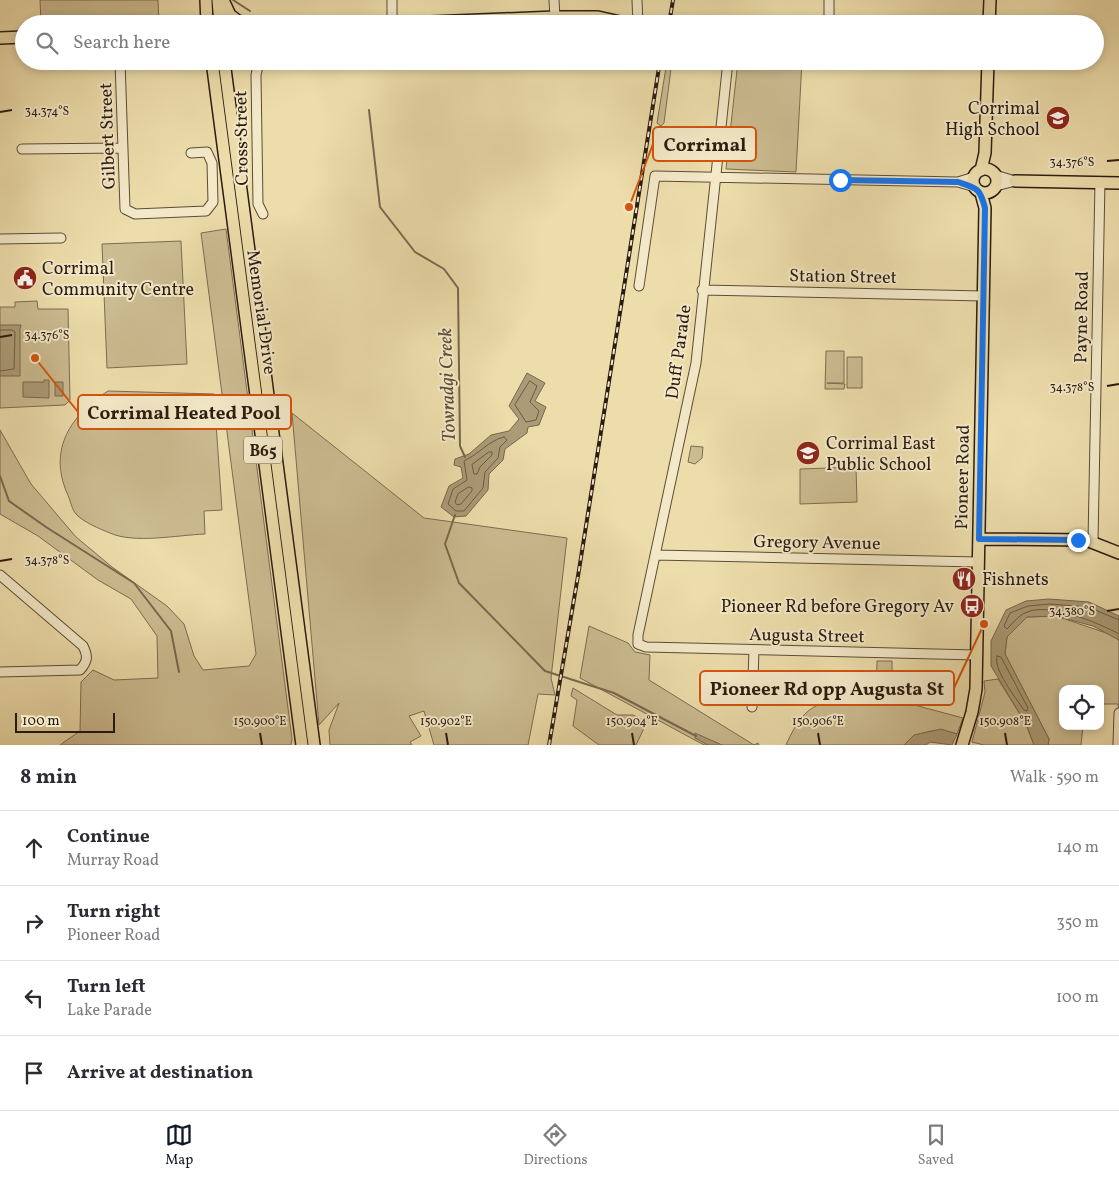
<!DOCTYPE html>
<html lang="en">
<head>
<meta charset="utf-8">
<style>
	body { margin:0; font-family:Vollkorn,serif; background:#f2f2f3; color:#2b2b33 }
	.controls { position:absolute; right:15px; bottom:15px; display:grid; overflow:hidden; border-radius:10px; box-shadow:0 2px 8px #0003 }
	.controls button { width:45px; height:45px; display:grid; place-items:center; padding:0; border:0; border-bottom:1px solid #e1e1e2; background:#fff; color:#2b2b33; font:25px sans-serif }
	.scale { position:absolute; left:15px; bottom:12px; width:100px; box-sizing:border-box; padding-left:5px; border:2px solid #2b1c12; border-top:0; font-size:14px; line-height:18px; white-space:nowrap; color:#2b1c12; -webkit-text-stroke:4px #f3e9c8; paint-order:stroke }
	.stop { position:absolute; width:15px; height:15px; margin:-11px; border:4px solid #1a73e8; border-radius:50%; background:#fff }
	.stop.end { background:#1a73e8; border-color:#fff; box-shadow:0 1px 5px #0008 }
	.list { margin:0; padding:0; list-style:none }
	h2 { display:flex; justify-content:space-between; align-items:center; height:65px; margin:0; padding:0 20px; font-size:21px }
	h2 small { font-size:16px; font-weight:400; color:#7c7c81 }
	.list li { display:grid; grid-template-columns:32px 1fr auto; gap:15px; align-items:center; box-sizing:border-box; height:75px; padding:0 20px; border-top:1px solid #e1e1e2 }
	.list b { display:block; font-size:19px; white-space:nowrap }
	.list p { margin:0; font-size:16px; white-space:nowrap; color:#7c7c81 }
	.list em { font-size:16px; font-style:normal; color:#7c7c81 }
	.icon { flex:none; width:28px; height:28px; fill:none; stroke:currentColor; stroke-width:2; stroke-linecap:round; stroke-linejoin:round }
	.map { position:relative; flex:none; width:1119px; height:745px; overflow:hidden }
	.search { position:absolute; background:#fff; box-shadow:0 2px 8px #0003; left:15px; right:15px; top:15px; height:55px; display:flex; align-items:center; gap:12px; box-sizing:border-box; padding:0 18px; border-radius:28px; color:#7c7c81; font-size:19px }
	.sheet { height:365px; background:#fff }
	nav { display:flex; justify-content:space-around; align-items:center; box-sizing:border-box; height:70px; border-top:1px solid #e1e1e2; background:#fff; font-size:14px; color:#7c7c81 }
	nav a { display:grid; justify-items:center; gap:2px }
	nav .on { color:#111827 }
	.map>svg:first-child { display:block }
	.green { fill:#ccbc91; stroke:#7c6c52 }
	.water { fill:#ab9b77; stroke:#78684f }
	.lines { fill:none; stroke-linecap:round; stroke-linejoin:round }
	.shore { stroke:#6b5c44; stroke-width:1 }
	.stream { stroke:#78684f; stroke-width:2 }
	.minor-casing { stroke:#5c4c38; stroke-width:11 }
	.major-casing { stroke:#2b1c12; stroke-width:14 }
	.minor { stroke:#f3e9c8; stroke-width:9 }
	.major { stroke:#edddab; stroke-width:11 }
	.rail-casing { stroke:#2b1c12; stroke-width:4 }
	.rail { stroke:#f3e9c8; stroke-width:2; stroke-dasharray:5.5; stroke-linecap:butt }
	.route { stroke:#1a73e8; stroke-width:6 }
	.ticks { fill:none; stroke:#2b1c12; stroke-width:2 }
	.labels { text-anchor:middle; stroke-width:4; stroke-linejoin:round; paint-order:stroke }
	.shield { fill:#f3e9c8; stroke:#675a49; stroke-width:1 }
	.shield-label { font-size:16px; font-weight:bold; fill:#2b1c12 }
	.poi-label { font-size:18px; fill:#2b1c12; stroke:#f3e9c8; text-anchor:start }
	.street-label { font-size:18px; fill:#2b1c12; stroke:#f3e9c8 }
	.water-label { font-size:19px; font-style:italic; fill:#5e4f3a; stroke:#f3e9c8 }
	.ticks-label { font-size:12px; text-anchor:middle; fill:#2b1c12; stroke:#f3e9c8; stroke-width:4; stroke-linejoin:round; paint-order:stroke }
	.leader { fill:none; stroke:#d5530d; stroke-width:2 }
	.callout-dot { fill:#d5530d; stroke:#f3e9c8; stroke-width:2 }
	.callout { fill:#f3e9c8; stroke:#d5530d; stroke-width:2 }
	.callout-label { font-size:19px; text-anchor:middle; font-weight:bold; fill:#2b1c12 }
</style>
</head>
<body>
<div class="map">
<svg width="1119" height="745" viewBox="0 0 1119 745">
	<rect width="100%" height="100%" fill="#edddab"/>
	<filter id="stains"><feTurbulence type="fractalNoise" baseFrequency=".004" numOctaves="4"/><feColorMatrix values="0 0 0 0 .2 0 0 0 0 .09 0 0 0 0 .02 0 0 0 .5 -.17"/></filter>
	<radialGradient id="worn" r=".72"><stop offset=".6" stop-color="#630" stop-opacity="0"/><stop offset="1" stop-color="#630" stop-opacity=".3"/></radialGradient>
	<path class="green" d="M40 0H158L159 24H41Z
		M667 61H672L664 123 661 126 657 123Z
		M738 61H802L796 172 726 169Z
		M226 229 292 739 291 745H60L80 731 81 682 93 670 114 680 158 678 157 636 131 599 98 580 38 536 0 514V430L31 484 76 537 112 567 167 606 184 624 194 656 203 670 249 666 256 654 201 233Z
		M181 241 187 364 107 368 102 244Z
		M37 301 38 309H68L70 400 65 405 0 408V307H15V302Z
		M826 351H844V383H827L845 384 844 389H825Z
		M847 357H862V388H847Z
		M108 391 214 394 222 510 204 511 205 534C178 535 134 544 110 533 100 529 83 522 76 514 72 510 70 499 67 493 48 449 71 415 108 391Z
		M292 413 424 518 567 538 551 678 555 695 538 694 528 745H434L424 711 409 716 421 736 410 742 412 745H330L329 730 339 703 319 725Z
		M691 446 703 447 702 458 695 464 688 462Z
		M856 467 857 502 800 504V469Z
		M1056 616 1115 636 1119 641V713L1118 704H1100V689H1063V726H1083L1081 745H1048L1049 739 1005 654 1007 637 1027 617Z
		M589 626 628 643 635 652 650 655 649 680 754 745 758 743 759 745H704L580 678Z
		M877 661H892V699L963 718 957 734C937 728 919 730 904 745H786C809 693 826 703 876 699Z
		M998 679 1026 724 1034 745H984L972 742 985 692 984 681Z
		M573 688 617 715H633L647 722 636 745H599L573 726 577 700 571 696Z"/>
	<path class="water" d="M0 325H21L20 329V376H0Z
		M527 373 545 383 535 401 546 407 539 425 528 427 527 433 505 449 503 460 489 474 488 490 466 516 454 517 441 507 449 486 463 478 461 467 454 465 455 459 469 454 491 435 509 431 519 419 509 406Z
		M44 380H49V398L23 397V382H44Z
		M55 382H63V396H55Z
		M1049 599 1089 602 1119 616V640L1093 626 1056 616 1027 617 1007 637 1005 654 1049 739 1048 745H1034L1026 724 991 666V641L1006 610 1026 601Z
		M941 729 957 734 952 745 930 742 926 745H904L914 735Z
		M695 733 722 745H708L695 738Z"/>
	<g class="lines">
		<path class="shore" d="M0 330H12L15 332 14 369 0 371
			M530 381 537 386 530 402 539 411 536 420 526 422 515 405Z
			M504 437 507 440 500 447 498 458 485 472 483 488 464 511H456L448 504 453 489 467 480 464 461C479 454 488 441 504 437Z
			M489 452H492V455L480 467 477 474H474L472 465Z
			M469 487 472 488V491L461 504 457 505 455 502 458 494Z
			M1119 620 1088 607 1050 604 1028 606 1010 613 1004 626 1007 629C1012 624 1018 616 1025 613 1047 601 1099 623 1119 634
			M997 656 1001 657 1028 708 1027 711 1024 710C1016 698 993 670 997 656Z"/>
		<path class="stream" d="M233 0 250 11
			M369 110 380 207 415 252 444 269 458 288 460 446 465 457
			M0 476 9 501 46 527 134 583 171 631 179 672
			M455 515 445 544 459 583 545 671 614 693 696 736"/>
		<g class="minor-casing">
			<path id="minor" d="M392 0V23
				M554 0 555 17
				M637 0 638 24
				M829 24V0
				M120 61 125 209 135 214 206 211 213 202 212 163 207 152 191 153
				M259 61 256 75 258 204 263 214
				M728 61 696 363 638 635V644L646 647 976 655
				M22 149 123 148
				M995 175 1015 181
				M958 182 974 177
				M996 186 1015 181
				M0 239 61 238
				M639 286 655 176 958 182 975 187
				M702 290 983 296
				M1093 541 1100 182
				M655 555 978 562
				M0 575 83 646C88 656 88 661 80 670L0 672
				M752 707 754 650
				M1118 745 1119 713"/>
		</g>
		<g class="major-casing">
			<path id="major" d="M206 0 207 24
				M218 0 220 24
				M223 0 230 15 242 24
				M382 24 555 17H598L629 24
				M989 24 990 0
				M0 38 24 37
				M212 61 302 745
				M224 61 314 745
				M973 181a12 12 0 1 1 24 0a12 12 0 1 1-24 0Z
				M981 170 985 153 988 61
				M1015 181 1119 183
				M979 539 1086 540 1119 553
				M962 745 972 712 976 689 985 208 981 193"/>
		</g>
		<use href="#minor" class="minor"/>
		<use href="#major" class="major"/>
		<g class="rail-casing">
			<path id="rail" d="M669 24 673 0
				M549 745 579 570 660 61"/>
		</g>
		<use href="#rail" class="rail"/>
	</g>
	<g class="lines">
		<path class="route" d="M840 180 958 182C977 188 980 188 985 208L979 539 1078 540"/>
	</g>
	<path class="ticks" d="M0 112 12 110M1107 161 1119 160M0 337 12 335M1107 386 1119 384M0 561 12 559M1107 611 1119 609M260 733 262 745M446 733 448 745M632 733 634 745M818 733 820 745M1005 733 1007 745"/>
	<defs>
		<g id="school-disc" transform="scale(1.25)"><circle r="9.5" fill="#8f2418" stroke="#f3e9c8"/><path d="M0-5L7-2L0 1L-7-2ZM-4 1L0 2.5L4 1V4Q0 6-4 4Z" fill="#fff"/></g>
		<g id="civic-disc" transform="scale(1.25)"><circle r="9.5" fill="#8f2418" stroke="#f3e9c8"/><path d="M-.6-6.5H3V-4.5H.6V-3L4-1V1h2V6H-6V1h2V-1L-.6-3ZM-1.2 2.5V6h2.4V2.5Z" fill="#fff"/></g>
		<g id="restaurant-disc" transform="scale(1.25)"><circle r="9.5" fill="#8f2418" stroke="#f3e9c8"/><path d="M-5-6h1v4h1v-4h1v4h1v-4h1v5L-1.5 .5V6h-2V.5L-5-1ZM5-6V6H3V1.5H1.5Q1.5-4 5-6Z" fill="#fff"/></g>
		<g id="bus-disc" transform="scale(1.25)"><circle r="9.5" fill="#8f2418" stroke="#f3e9c8"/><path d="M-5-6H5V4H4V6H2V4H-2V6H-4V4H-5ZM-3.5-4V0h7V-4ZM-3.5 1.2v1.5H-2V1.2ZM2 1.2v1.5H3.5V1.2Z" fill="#fff"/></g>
	</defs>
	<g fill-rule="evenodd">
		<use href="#school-disc" x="1058" y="118"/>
		<use href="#civic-disc" x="25" y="278"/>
		<use href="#school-disc" x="808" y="453"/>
		<use href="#restaurant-disc" x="964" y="579"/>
		<use href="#bus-disc" x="972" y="606"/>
	</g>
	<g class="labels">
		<rect class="shield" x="244" y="436.5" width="38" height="27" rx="4"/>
		<g class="shield-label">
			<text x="263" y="456">B65</text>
		</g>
		<g class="poi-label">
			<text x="1040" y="114" text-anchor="end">Corrimal<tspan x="1040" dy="21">High School</tspan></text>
			<text x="42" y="274">Corrimal<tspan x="42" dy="21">Community Centre</tspan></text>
			<text x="826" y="449">Corrimal East<tspan x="826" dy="21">Public School</tspan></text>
			<text x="982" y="585">Fishnets</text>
			<text x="954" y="612" text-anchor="end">Pioneer Rd before Gregory Av</text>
		</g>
		<g class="street-label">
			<text transform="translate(107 136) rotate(-92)" y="6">Gilbert Street</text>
			<text transform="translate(241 138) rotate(-91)" y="6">Cross Street</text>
			<text transform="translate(843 276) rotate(1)" y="6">Station Street</text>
			<text transform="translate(262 312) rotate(82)" y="6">Memorial Drive</text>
			<text transform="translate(1081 317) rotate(-89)" y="6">Payne Road</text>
			<text transform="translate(678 352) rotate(-82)" y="6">Duff Parade</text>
			<text transform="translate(962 477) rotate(-89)" y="6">Pioneer Road</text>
			<text transform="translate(817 542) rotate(1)" y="6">Gregory Avenue</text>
			<text transform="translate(807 635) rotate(1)" y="6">Augusta Street</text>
		</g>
		<g class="water-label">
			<text transform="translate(446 385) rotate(-92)" y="7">Towradgi Creek</text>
		</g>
	</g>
	<g class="ticks-label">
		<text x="47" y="115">34.374°S</text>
		<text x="1072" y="166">34.376°S</text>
		<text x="47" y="339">34.376°S</text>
		<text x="1072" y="391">34.378°S</text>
		<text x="47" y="564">34.378°S</text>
		<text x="1072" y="615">34.380°S</text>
		<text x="260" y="725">150.900°E</text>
		<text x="446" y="725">150.902°E</text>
		<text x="632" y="725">150.904°E</text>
		<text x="818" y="725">150.906°E</text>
		<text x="1005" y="725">150.908°E</text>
	</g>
	<path class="leader" d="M629 207L653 144M35 358L78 412M984 624L954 688"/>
	<g class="callout-dot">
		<circle cx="629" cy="207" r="5"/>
		<circle cx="35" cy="358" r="5"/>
		<circle cx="984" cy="624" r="5"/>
	</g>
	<g class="callout">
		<rect x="653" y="127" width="103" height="34" rx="5"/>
		<rect x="78" y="395" width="213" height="34" rx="5"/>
		<rect x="700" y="671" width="254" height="34" rx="5"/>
	</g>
	<g class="callout-label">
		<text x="705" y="151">Corrimal</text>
		<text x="184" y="419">Corrimal Heated Pool</text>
		<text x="827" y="695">Pioneer Rd opp Augusta St</text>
	</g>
	<rect width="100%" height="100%" filter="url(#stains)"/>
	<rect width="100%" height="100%" fill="url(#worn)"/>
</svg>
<div class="controls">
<button><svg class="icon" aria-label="locate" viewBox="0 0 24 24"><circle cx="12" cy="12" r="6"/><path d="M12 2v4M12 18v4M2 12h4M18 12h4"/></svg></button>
</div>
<div class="scale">100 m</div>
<div class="stop" style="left:840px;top:180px"></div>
<div class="stop end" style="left:1078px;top:540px"></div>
<div class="search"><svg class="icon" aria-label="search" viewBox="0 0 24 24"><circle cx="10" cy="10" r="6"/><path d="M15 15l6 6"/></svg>Search here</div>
</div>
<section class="sheet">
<h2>8 min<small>Walk · 590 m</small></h2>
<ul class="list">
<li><svg class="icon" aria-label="ahead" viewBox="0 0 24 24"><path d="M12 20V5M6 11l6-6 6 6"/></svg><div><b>Continue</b><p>Murray Road</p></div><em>140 m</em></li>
<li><svg class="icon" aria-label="right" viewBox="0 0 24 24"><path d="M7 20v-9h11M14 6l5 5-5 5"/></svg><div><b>Turn right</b><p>Pioneer Road</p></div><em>350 m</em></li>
<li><svg class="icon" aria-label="left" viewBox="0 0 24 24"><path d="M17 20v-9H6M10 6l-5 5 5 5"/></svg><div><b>Turn left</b><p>Lake Parade</p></div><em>100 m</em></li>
<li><svg class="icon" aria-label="arrive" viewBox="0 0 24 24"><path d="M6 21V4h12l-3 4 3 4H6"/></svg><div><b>Arrive at destination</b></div></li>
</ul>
</section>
<nav>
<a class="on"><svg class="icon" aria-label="map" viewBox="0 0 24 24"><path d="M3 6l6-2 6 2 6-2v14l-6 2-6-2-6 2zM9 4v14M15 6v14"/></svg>Map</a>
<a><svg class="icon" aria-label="directions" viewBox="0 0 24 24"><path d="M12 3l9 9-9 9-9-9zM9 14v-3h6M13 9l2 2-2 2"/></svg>Directions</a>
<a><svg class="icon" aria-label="saved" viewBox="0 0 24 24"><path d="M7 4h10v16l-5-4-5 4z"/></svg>Saved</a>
</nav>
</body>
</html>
